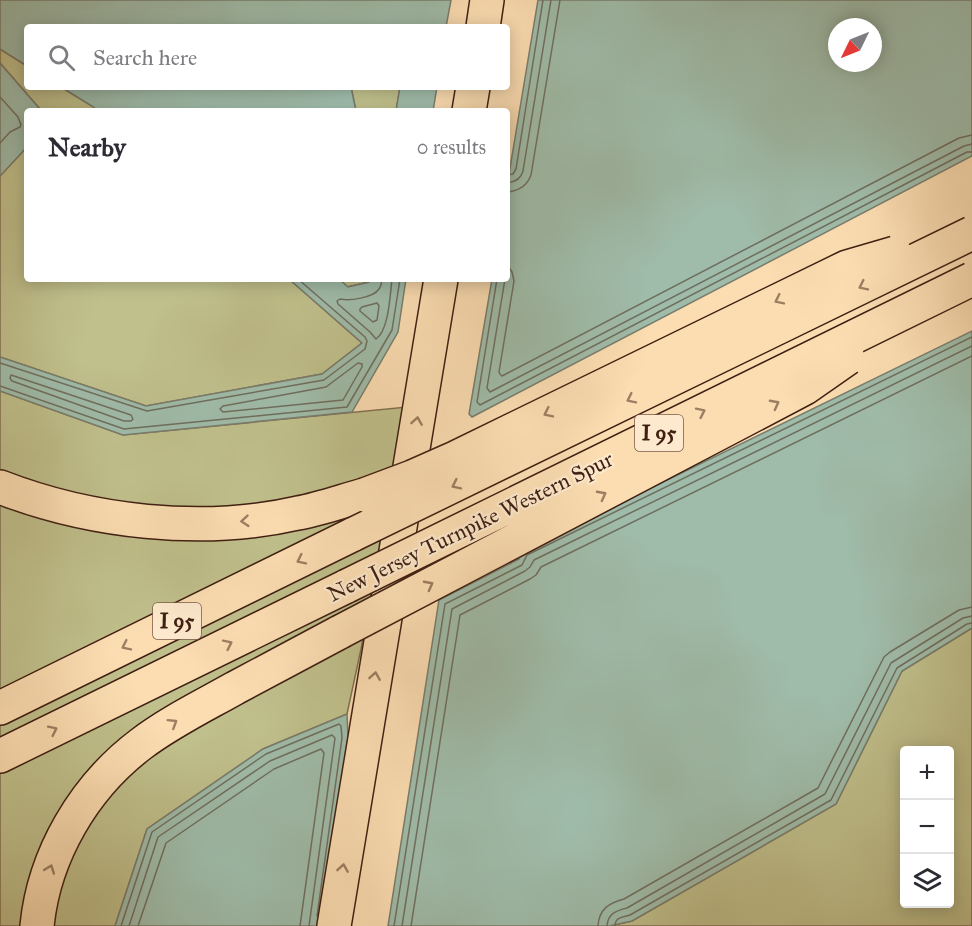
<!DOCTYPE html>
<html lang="en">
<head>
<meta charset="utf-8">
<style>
	body { margin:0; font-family:"IM FELL Great Primer",serif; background:#f2f2f3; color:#2b2b33 }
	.controls { position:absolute; right:18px; bottom:18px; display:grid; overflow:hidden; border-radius:6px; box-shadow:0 3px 15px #0003 }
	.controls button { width:54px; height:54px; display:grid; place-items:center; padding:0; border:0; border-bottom:2px solid #e1e1e2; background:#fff; color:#2b2b33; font:30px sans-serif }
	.compass { position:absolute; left:828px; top:18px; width:54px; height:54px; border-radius:50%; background:#fff; box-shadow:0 3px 15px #0003; rotate:227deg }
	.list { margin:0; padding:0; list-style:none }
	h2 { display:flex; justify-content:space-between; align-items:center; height:78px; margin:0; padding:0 24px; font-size:26px }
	h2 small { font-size:20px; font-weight:400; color:#7c7c81 }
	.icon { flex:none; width:33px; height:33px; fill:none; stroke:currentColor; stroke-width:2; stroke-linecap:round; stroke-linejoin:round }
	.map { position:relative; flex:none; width:972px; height:926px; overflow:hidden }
	.search { position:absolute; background:#fff; box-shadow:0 3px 15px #0003; left:24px; top:24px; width:486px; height:66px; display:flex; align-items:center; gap:15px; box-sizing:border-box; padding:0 21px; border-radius:6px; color:#7c7c81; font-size:22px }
	.panel { position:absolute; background:#fff; box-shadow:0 3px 15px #0003; left:24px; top:108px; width:486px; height:174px; border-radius:6px }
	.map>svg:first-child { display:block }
	.green { fill:#c0c08c; stroke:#80704f; stroke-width:1.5; fill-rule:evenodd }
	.water { fill:#9fbcaa; stroke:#797d6d; stroke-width:1.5; fill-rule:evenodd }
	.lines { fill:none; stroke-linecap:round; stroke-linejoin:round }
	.shore { stroke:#6f6e5e; stroke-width:1.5 }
	.motorway-casing { stroke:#3f1f12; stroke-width:36 }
	.motorway { stroke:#fcddb2; stroke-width:33 }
	.motorway-bridge-casing { stroke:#3f1f12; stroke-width:36; stroke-linecap:butt }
	.motorway-bridge { stroke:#fcddb2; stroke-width:33 }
	.oneway { stroke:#9e7e62 }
	.labels { text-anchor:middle; stroke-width:4.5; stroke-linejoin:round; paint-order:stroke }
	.shield { fill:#fde9cd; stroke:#785c4a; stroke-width:1.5 }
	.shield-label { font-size:21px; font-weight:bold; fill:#3f1f12 }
	.street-label { font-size:22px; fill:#3f1f12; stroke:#fde9cd }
</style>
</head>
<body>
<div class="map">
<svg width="972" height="926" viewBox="0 0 972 926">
	<rect width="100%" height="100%" fill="#fcddb2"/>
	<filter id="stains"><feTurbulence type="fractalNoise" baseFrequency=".00333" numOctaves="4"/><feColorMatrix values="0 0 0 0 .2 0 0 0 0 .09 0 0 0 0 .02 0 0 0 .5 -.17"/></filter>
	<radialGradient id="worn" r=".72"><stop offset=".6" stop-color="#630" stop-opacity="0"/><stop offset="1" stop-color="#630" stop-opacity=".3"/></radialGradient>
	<path class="green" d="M0 49 27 66V87H61L92 106 98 111H38L39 108 0 63Z
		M351 87H400L396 111H356Z
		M27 147V279H289L362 343 322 374 146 406 0 357V176Z
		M339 279H370L369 282 347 287Z
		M0 391 123 435 407 407 361 649 347 714 263 749 147 829 115 926H0Z
		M972 628V926H609L632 921 836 804 902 671ZM904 750H950V904H904Z"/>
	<path class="water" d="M0 0H451L446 27H27V66L0 49Z
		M538 0H972V156L472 417 469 414 492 279H507V186ZM837 27H873V63H837Z
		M0 63 39 108 38 111H27V147L0 176Z
		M61 87H351L356 111H98L92 106Z
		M400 87H437L433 111H396Z
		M289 279H339L348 287 369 282 370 279H406L398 332 352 412 123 435 0 391V357L146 406 322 374 362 343Z
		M972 331V628L902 671 836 804 632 921 609 926H388L439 600 519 559 518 553Z
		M347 714 348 738 322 926H115L147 829 263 749Z"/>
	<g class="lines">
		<path class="shore" d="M0 97 18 117 21 125 20 127 10 132 0 143
			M507 175 513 174 516 169 543 0
			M507 183C515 182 521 179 523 171L551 0
			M507 192C519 191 527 186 531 175L560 0
			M507 264 512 272 514 281 499 372 500 374 502 376 959 138 972 135
			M382 279C381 284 382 285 379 289 373 298 349 301 340 299L337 301 338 304 370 332 376 339C389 330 390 295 392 279
			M497 279 477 402 480 405 967 152H972
			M505 279 487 388 490 392 964 146 972 144
			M377 303 379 306 377 320 373 322 360 311V309L362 307Z
			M0 363 147 411 324 380 365 349 367 341 365 337 298 279
			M358 363 362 364V367L343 400 223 412 220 409 223 406 326 387Z
			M11 375 131 415 133 419 131 421H124L12 381 10 378Z
			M0 386 124 429 347 407 392 330 400 279
			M121 926 152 832 266 754 339 724 341 726 342 738 317 916
			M129 926 158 837 270 761 332 735 335 738 309 926
			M138 926 166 843 274 769 321 749 324 753 300 926
			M394 926 445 604 522 565 527 555 972 337
			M402 926 452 609 525 571 530 567 534 560 972 346
			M411 926 460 615 530 579 536 575 541 567 972 356
			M598 926C599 909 609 903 624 899L818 788 884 657 890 652 959 610 972 607
			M607 926C608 913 616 911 627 908L825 794 891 663 963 618 972 616
			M615 926C615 917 623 917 630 915L831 800 897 668 967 624 972 623"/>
		<g class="motorway-casing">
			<path id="motorway" d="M483 27 487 0
				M469 111 473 87
				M0 487C90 522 202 535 298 513 320 509 342 501 364 495
				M0 708 354 534
				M0 756 347 586
				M37 926C44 855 84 787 141 744 170 722 203 706 235 688 270 669 305 651 340 632
				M334 926 441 279"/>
		</g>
		<use href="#motorway" class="motorway"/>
		<g class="motorway-bridge-casing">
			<path id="motorway-bridge" d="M364 495 412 477 455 458 847 267 895 253
				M354 534 972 233
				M347 586 972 279
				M340 632 805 388 848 358"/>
		</g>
		<use href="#motorway-bridge" class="motorway-bridge"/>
	</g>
	<defs><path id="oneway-chevron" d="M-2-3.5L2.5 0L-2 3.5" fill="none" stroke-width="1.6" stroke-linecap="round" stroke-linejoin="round" transform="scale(1.5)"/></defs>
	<g class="oneway">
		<use href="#oneway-chevron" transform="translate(863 286) rotate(154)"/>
		<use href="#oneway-chevron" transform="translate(779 300) rotate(154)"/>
		<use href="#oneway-chevron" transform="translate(631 399) rotate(154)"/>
		<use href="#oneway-chevron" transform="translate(775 404) rotate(-28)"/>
		<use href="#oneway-chevron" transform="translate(701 412) rotate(-26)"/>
		<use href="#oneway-chevron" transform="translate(548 413) rotate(154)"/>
		<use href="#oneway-chevron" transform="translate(417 421) rotate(-81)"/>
		<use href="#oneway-chevron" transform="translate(456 485) rotate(154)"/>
		<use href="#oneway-chevron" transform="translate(602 495) rotate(-28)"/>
		<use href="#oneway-chevron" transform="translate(245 521) rotate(175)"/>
		<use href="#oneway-chevron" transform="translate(301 560) rotate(154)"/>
		<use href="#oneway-chevron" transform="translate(429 585) rotate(-28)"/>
		<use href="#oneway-chevron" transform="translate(228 644) rotate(-26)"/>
		<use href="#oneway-chevron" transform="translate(126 646) rotate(154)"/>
		<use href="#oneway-chevron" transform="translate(375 676) rotate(-81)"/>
		<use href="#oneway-chevron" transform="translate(173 723) rotate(-32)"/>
		<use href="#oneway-chevron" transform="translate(53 730) rotate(-26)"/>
		<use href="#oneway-chevron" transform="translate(343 868) rotate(-81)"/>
		<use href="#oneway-chevron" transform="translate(50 869) rotate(-70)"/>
	</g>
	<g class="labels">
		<g class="shield">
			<rect x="635" y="415" width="48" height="36" rx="4.5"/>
			<rect x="153" y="603" width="48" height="36" rx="4.5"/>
		</g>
		<g class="shield-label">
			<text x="659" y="440">I 95</text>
			<text x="177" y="628">I 95</text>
		</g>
		<g class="street-label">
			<text transform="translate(470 526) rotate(-26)" y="8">New Jersey Turnpike Western Spur</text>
		</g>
	</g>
	<rect width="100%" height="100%" filter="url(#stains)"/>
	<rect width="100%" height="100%" fill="url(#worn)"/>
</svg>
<div class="controls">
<button>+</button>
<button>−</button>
<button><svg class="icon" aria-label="layers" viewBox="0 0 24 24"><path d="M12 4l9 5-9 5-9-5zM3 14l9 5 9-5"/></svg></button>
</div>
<svg class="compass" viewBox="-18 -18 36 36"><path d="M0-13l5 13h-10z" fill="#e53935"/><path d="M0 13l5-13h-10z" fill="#7c7c81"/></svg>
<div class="search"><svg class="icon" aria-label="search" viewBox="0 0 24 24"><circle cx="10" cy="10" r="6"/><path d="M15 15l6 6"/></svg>Search here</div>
<section class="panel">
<h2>Nearby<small>0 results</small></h2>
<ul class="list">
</ul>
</section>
</div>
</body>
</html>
